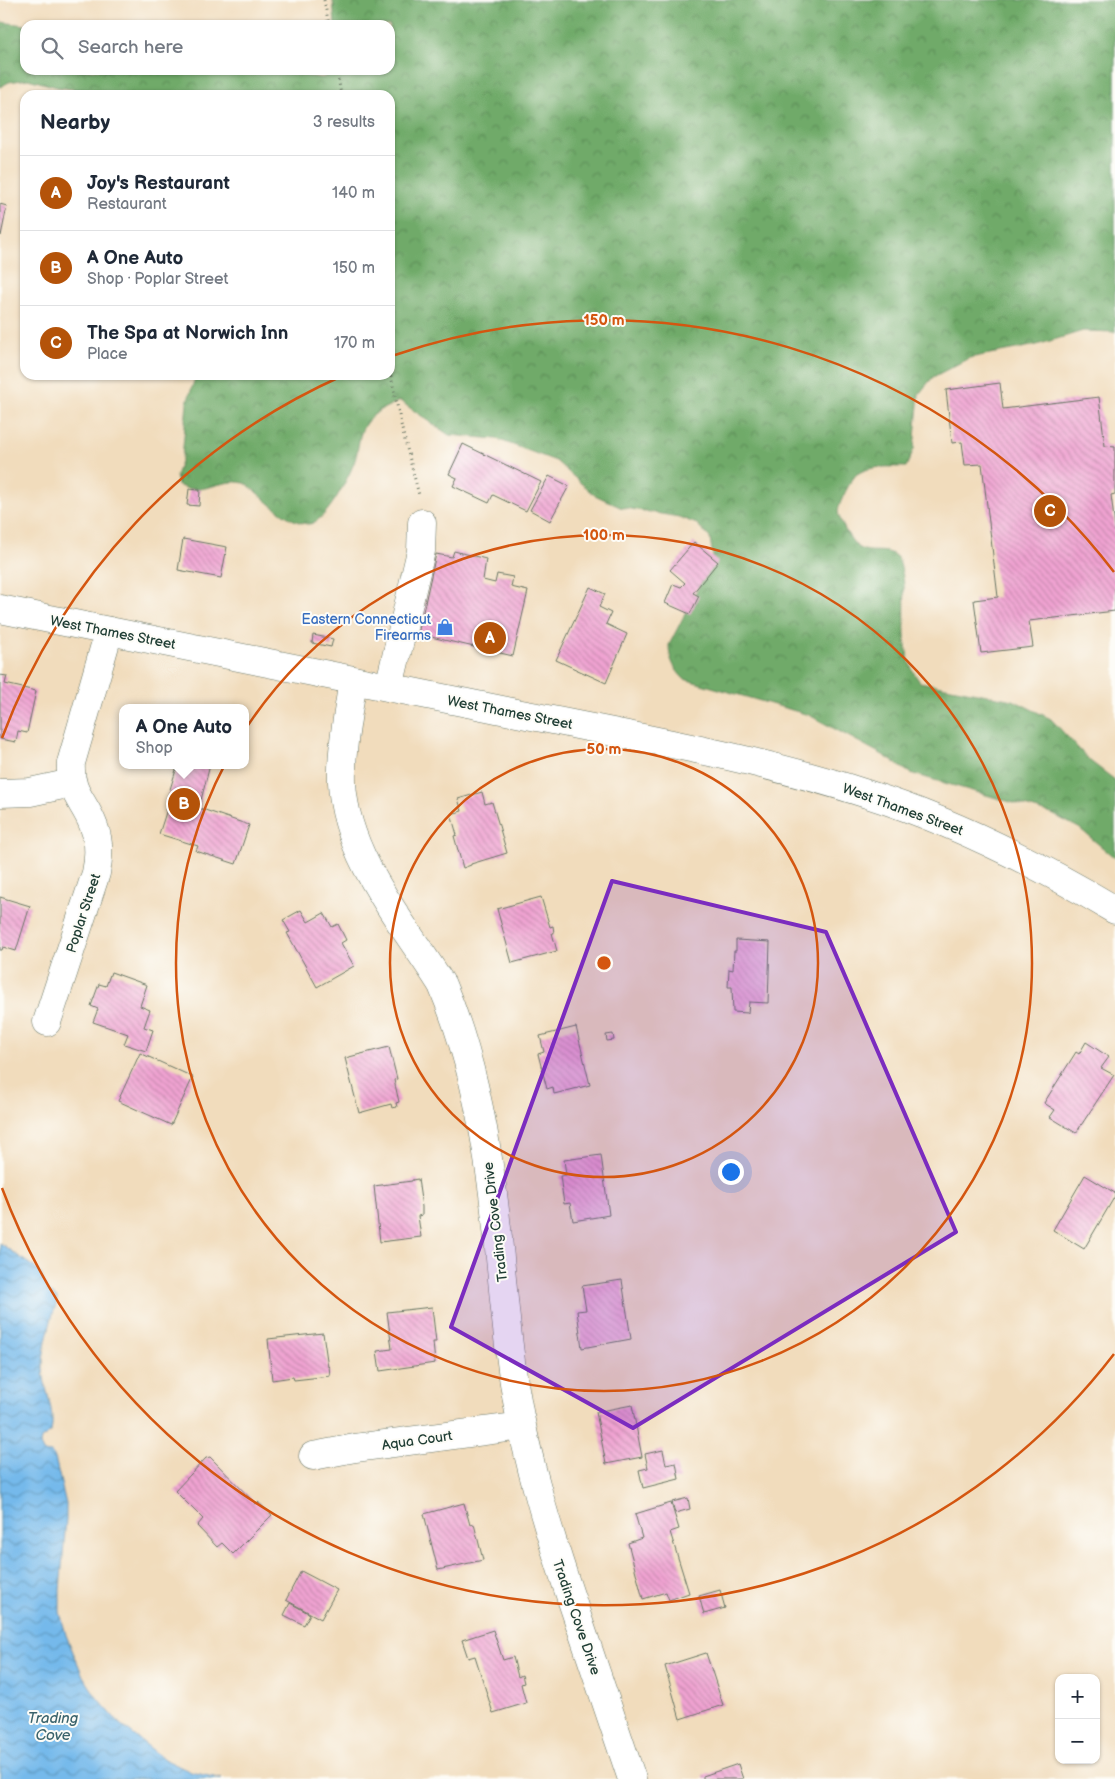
<!DOCTYPE html>
<html lang="en">
<head>
<meta charset="utf-8">
<style>
	body { margin:0; font-family:"Balsamiq Sans",sans-serif; background:#f2f2f3; color:#1f2937 }
	.controls { position:absolute; right:15px; bottom:15px; display:grid; overflow:hidden; border-radius:10px; box-shadow:0 1px 4px #0004 }
	.controls button { width:45px; height:45px; display:grid; place-items:center; padding:0; border:0; border-bottom:1px solid #e0e1e3; background:#fff; color:#1f2937; font:25px sans-serif }
	.you { position:absolute; left:730px; top:1171px; width:18px; height:18px; margin:-12px; border:4px solid #fff; border-radius:50%; background:#1a73e8; box-shadow:0 0 0 8px #1a73e833 }
	.badge { display:grid; place-items:center; width:32px; height:32px; border-radius:50%; background:#b45309; color:#fff; font-size:16px; font-weight:700 }
	.pin { position:absolute; translate:-50% -50%; border:2px solid #fff; box-shadow:0 1px 5px #0006 }
	.popup { position:absolute; left:119px; top:704px; width:130px; height:65px; box-sizing:border-box; display:grid; place-content:center; border-radius:10px; background:#fff; filter:drop-shadow(0 1px 4px #0005); font-size:16px; white-space:nowrap; color:#747a83 }
	.popup b { font-size:19px; color:#1f2937 }
	.popup::after { content:''; position:absolute; left:50%; top:100%; margin-left:-10px; border:10px solid transparent; border-top-color:#fff }
	.list { margin:0; padding:0; list-style:none }
	h2 { display:flex; justify-content:space-between; align-items:center; height:65px; margin:0; padding:0 20px; font-size:21px }
	h2 small { font-size:16px; font-weight:400; color:#747a83 }
	.list li { display:grid; grid-template-columns:32px 1fr auto; gap:15px; align-items:center; box-sizing:border-box; height:75px; padding:0 20px; border-top:1px solid #e0e1e3 }
	.list b { display:block; font-size:19px; white-space:nowrap }
	.list p { margin:0; font-size:16px; white-space:nowrap; color:#747a83 }
	.list em { font-size:16px; font-style:normal; color:#747a83 }
	.icon { flex:none; width:28px; height:28px; fill:none; stroke:currentColor; stroke-width:2; stroke-linecap:round; stroke-linejoin:round }
	.map { position:relative; flex:none; width:1115px; height:1779px; overflow:hidden }
	.search { position:absolute; background:#fff; box-shadow:0 1px 4px #0004; left:20px; top:20px; width:375px; height:55px; display:flex; align-items:center; gap:12px; box-sizing:border-box; padding:0 18px; border-radius:15px; color:#747a83; font-size:19px }
	.panel { position:absolute; background:#fff; box-shadow:0 1px 4px #0004; left:20px; top:90px; width:375px; height:290px; border-radius:15px }
	.map>svg:first-child { display:block }
	.forest { fill:url(#forest-crowns); stroke:#48744e }
	.water { fill:url(#water-waves); stroke:#4a7b90 }
	.building { fill:url(#building-back-hatch) }
	.lines { fill:none; stroke-linecap:round; stroke-linejoin:round }
	.street-casing { stroke:#687564; stroke-width:29 }
	.secondary-casing { stroke:#687564; stroke-width:29 }
	.path { stroke:#687564; stroke-width:3; stroke-dasharray:1 4; stroke-linecap:butt }
	.street { stroke:#fff; stroke-width:28 }
	.secondary { stroke:#fff; stroke-width:28 }
	.marked { fill:#7b2cbf; fill-opacity:0.2; stroke:#7b2cbf; stroke-width:4; stroke-linejoin:round }
	.ring { fill:none; stroke:#d45610; stroke-width:2.5 }
	.labels { text-anchor:middle; stroke-width:4; stroke-linejoin:round; paint-order:stroke }
	.shop-label { font-size:14px; fill:#366cbe; stroke:#fdfcf7; text-anchor:end }
	.street-label { font-size:14px; fill:#1f3d34; stroke:#fdfcf7 }
	.water-label { font-size:15px; font-style:italic; fill:#39626b; stroke:#fdfcf7 }
	.centre { fill:#d45610; stroke:#fdfcf7; stroke-width:2.5 }
	.ring-label { font-size:15px; text-anchor:middle; font-weight:bold; fill:#d45610; stroke:#fdfcf7; stroke-width:4; stroke-linejoin:round; paint-order:stroke }
</style>
</head>
<body>
<div class="map">
<svg width="1115" height="1779" viewBox="0 0 1115 1779">
	<defs>
		<pattern id="forest-crowns" width="20" height="18" patternUnits="userSpaceOnUse" patternTransform="scale(1.25)"><rect width="20" height="18" fill="#70aa69"/><path d="M2 6a3 3 0 1 1 6 0M12 15a3 3 0 1 1 6 0" fill="none" stroke="#5b8c57"/></pattern>
		<pattern id="water-waves" width="16" height="10" patternUnits="userSpaceOnUse" patternTransform="scale(1.25)"><rect width="16" height="10" fill="#74b9eb"/><path d="M0 5q4-4 8 0t8 0" fill="none" stroke="#5f98bf"/></pattern>
		<pattern id="building-back-hatch" width="6" height="6" patternUnits="userSpaceOnUse" patternTransform="scale(1.25)"><rect width="6" height="6" fill="#f0a3d2"/><path d="M-1 5l2 2M0 0l6 6M5-1l2 2" fill="none" stroke="#c286ab"/></pattern>
	</defs>
	<rect width="100%" height="100%" fill="#fdfcf7"/>
	<filter id="ink" filterUnits="userSpaceOnUse"><feTurbulence type="fractalNoise" baseFrequency=".02" numOctaves="2"/><feDisplacementMap in="SourceGraphic" scale="10" xChannelSelector="R" yChannelSelector="G"/><feConvolveMatrix kernelMatrix="1 2 1 2 8 2 1 2 1" color-interpolation-filters="sRGB"/></filter>
	<filter id="wash" filterUnits="userSpaceOnUse"><feTurbulence type="fractalNoise" baseFrequency=".0096" numOctaves="4" result="noise"/><feDisplacementMap in="SourceGraphic" scale="20" xChannelSelector="R" yChannelSelector="G"/><feGaussianBlur stdDeviation="1.12" result="paint"/><feColorMatrix in="noise" values="0 0 0 0 0 0 0 0 0 0 0 0 0 0 0 0 0 1.4 0 .05"/><feComposite in="paint" operator="in"/></filter>
	<g filter="url(#wash)">
		<rect width="100%" height="100%" fill="#f1dcbc"/>
		<path class="forest" d="M333 0H1115V332L1083 331 1037 345 969 358 933 377 919 394 914 449 906 467C890 467 871 465 857 474 851 479 839 503 838 511 838 519 851 542 858 547 870 557 894 543 900 564 912 602 894 649 920 682L1013 700 1051 719 1090 761 1115 780V858L1079 828 1052 814 910 773 883 755 809 715 684 679C674 669 669 659 669 645L710 565 713 557 710 538 697 524 679 517 620 507 593 494 556 461 497 439 449 435 400 401C388 406 374 412 366 423 358 434 359 448 355 460 350 475 325 526 307 524 287 521 271 504 256 492 253 489 248 484 244 483 221 477 200 498 178 485L176 476 182 458 187 403 196 375H390V95H121L57 87 28 79 9 82 0 87V22L25 25V70H264L322 78 339 70H390V25H335Z"/>
		<path class="water" d="M0 1243 35 1268 41 1274 47 1289 57 1298C57 1305 54 1310 52 1317 48 1333 43 1350 43 1367 43 1388 56 1410 51 1432L41 1439 40 1444 43 1452 51 1453 55 1458 66 1504V1520L60 1590V1612L66 1635 83 1676 98 1699 120 1724 164 1759 191 1772 222 1779H0Z"/>
		<g id="blocks">
			<path class="building" d="M0 204 7 206 1 236 0 235Z
				M1000 383 1003 409 1099 397 1105 446 1115 447V494L1111 495 1115 527V611L1029 621 1033 647 981 653 974 600 998 597 982 464 965 465 962 442 952 443 946 390Z
				M463 444 541 482 526 511 493 495 489 503 453 486 457 478 449 474Z
				M549 476 569 486 550 521 530 510Z
				M189 489 200 490 199 506 187 505Z
				M183 539 227 547 221 578 178 570Z
				M694 542 718 562 693 593 699 596 690 614 665 603 673 584 681 587 685 583 670 570Z
				M454 551 486 559 483 580 495 583 497 574 513 577 511 587 528 591 513 656 418 634 436 554 452 557Z
				M590 587 605 594 599 607 611 613 606 624 627 634 606 683 556 660Z
				M313 635 333 639 331 647 312 643Z
				M0 675 7 676 5 684 36 691 27 733 18 731 16 742 0 739Z
				M179 765H210L199 808 249 825 236 864 196 851 198 846 159 834 170 800 167 799 176 770H178Z
				M482 792 485 804 492 802 507 853 471 864V865L463 868 454 836 457 835 451 814 462 811 458 799Z
				M0 897 30 906 16 951 3 947 2 950H0Z
				M541 897 550 927 553 926 554 933H552L557 951 512 963 497 909Z
				M301 910 308 922 324 913 332 927 338 924 346 940 341 943 354 966 317 987 287 933 290 932 283 920Z
				M736 940 770 942 768 1003 749 1002 748 1013 733 1012 732 987H728L729 969 733 970 734 951H736Z
				M111 972 147 985 140 1006 150 1010 144 1027 153 1030 146 1051 124 1044 128 1034 93 1022 98 1009 91 1006 99 984 106 986Z
				M576 1027 590 1085 554 1094 553 1087 547 1089 538 1054 544 1052 540 1036Z
				M613 1034 614 1040 607 1041 606 1035Z
				M1086 1042 1109 1057 1101 1068 1114 1075 1076 1133 1050 1117 1055 1110 1044 1103 1076 1052 1079 1054Z
				M389 1047 397 1079 394 1080 399 1102 396 1103 397 1107 392 1108 391 1104 359 1113 345 1058Z
				M140 1053 193 1077 171 1125 118 1101Z
				M601 1155 609 1215 573 1221 570 1203 564 1204 560 1176 566 1175 564 1160Z
				M1085 1175 1115 1193V1196L1084 1249 1053 1230Z
				M418 1179 422 1207V1215L418 1216 421 1237 380 1242 374 1186 412 1181V1180Z
				M622 1280 631 1339 582 1348 577 1311 586 1310 582 1286Z
				M432 1307 436 1342H433L435 1363 380 1371 377 1351 392 1349 387 1312Z
				M323 1333 328 1367 329 1366 330 1376 294 1380 293 1377 272 1380 268 1339Z
				M632 1405 642 1457 606 1464 596 1412Z
				M663 1450 666 1465 676 1463 679 1479 643 1488 639 1470 648 1468 645 1454Z
				M210 1457 256 1504 258 1502 272 1515 233 1554 222 1543 217 1547 197 1526 203 1519 175 1491 206 1458Z
				M688 1498 690 1509 675 1513 672 1502Z
				M464 1503 470 1525 474 1524 483 1560 438 1570 424 1514Z
				M671 1503 679 1529 670 1532 689 1593 669 1600 666 1592 643 1599 628 1543 642 1538 635 1514Z
				M301 1571 337 1590 321 1619 286 1600Z
				M720 1590 725 1608 704 1614 699 1596Z
				M290 1603 310 1614 304 1625 284 1615Z
				M493 1630 503 1660 513 1657 518 1677 522 1675 524 1683 521 1684 526 1703 493 1713 475 1656 468 1658 462 1640Z
				M706 1653 723 1705 680 1719 665 1666Z
				M738 1764 743 1779H703V1776Z"/>
		</g>
	</g>
	<g filter="url(#ink)">
		<use href="#blocks" fill-opacity="0" stroke="#687564" stroke-width="1"/>
		<g class="lines">
			<g class="street-casing">
				<path id="street" d="M353 680C348 714 341 748 342 782 345 857 404 924 442 985 467 1044 481 1108 490 1172 501 1244 503 1317 515 1389 527 1463 550 1536 574 1607 593 1665 613 1722 632 1779
					M389 687 421 551 422 523
					M0 793 30 792 72 783
					M47 1022 96 873C99 858 100 842 94 827 85 801 69 794 71 763L109 631
					M313 1456 355 1448 522 1426"/>
			</g>
			<g class="secondary-casing">
				<path id="secondary" d="M0 609C164 642 328 675 492 708 618 734 745 754 867 794 955 822 1036 863 1115 910"/>
			</g>
			<path class="path" d="M324 0 329 25
				M337 70 341 95
				M390 371 402 429 419 495"/>
			<use href="#street" class="street"/>
			<use href="#secondary" class="secondary"/>
		</g>
	</g>
	<path class="marked" d="M612 881 826 932 956 1232 633 1428 451 1327Z"/>
	<g class="ring">
		<circle cx="604" cy="963" r="214"/>
		<circle cx="604" cy="963" r="428"/>
		<path d="M1114 1354A643 643 0 0 1 2 1188M2 738A643 643 0 0 1 342 376M395 355A643 643 0 0 1 1114 572"/>
	</g>
	<defs>
		<g id="shop-bare" transform="scale(1.35)"><path d="M-5-2.5h2.3a2.7 3.5 0 0 1 5.4 0H5L5.5 6h-11ZM-1.5-2.5h3a1.5 2.3 0 0 0-3 0Z" fill="#3f7fe0" stroke="#fdfcf7" stroke-width="2.5" paint-order="stroke"/></g>
	</defs>
	<g fill-rule="evenodd">
		<use href="#shop-bare" x="445" y="627"/>
	</g>
	<g class="labels">
		<g class="shop-label">
			<text x="431" y="624">Eastern Connecticut<tspan x="431" dy="16">Firearms</tspan></text>
		</g>
		<g class="street-label">
			<text transform="translate(113 632) rotate(11)" y="5">West Thames Street</text>
			<text transform="translate(510 712) rotate(11)" y="5">West Thames Street</text>
			<text transform="translate(903 809) rotate(20)" y="5">West Thames Street</text>
			<text transform="translate(83 913) rotate(-72)" y="5">Poplar Street</text>
			<text transform="translate(495 1222) rotate(-97)" y="5">Trading Cove Drive</text>
			<text transform="translate(417 1440) rotate(-8)" y="5">Aqua Court</text>
			<text transform="translate(577 1617) rotate(71)" y="5">Trading Cove Drive</text>
		</g>
		<g class="water-label">
			<text x="53" y="1723">Trading<tspan x="53" dy="17">Cove</tspan></text>
		</g>
	</g>
	<circle cx="604" cy="963" r="8" class="centre"/>
	<g class="ring-label">
		<text x="604" y="325">150 m</text>
		<text x="604" y="540">100 m</text>
		<text x="604" y="754">50 m</text>
	</g>
</svg>
<div class="controls">
<button>+</button>
<button>−</button>
</div>
<div class="you"></div>
<div class="pin badge" style="left:490px;top:638px">A</div>
<div class="pin badge" style="left:184px;top:804px">B</div>
<div class="popup"><b>A One Auto</b>Shop</div>
<div class="pin badge" style="left:1050px;top:511px">C</div>
<div class="search"><svg class="icon" aria-label="search" viewBox="0 0 24 24"><circle cx="10" cy="10" r="6"/><path d="M15 15l6 6"/></svg>Search here</div>
<section class="panel">
<h2>Nearby<small>3 results</small></h2>
<ul class="list">
<li><span class="badge">A</span><div><b>Joy's Restaurant</b><p>Restaurant</p></div><em>140 m</em></li>
<li><span class="badge">B</span><div><b>A One Auto</b><p>Shop · Poplar Street</p></div><em>150 m</em></li>
<li><span class="badge">C</span><div><b>The Spa at Norwich Inn</b><p>Place</p></div><em>170 m</em></li>
</ul>
</section>
</div>
</body>
</html>
